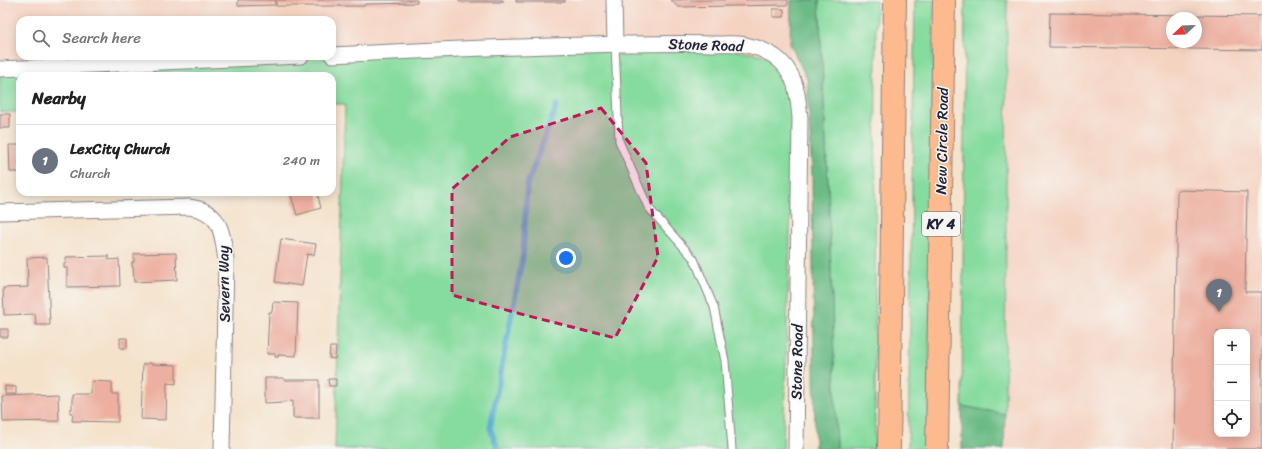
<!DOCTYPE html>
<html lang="en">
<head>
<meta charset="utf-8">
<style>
	body { margin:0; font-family:Sriracha,sans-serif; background:#f2f2f2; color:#202124 }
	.controls { position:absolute; right:12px; bottom:12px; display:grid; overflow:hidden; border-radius:8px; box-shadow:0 2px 10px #0003 }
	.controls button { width:36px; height:36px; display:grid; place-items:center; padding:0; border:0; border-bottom:1px solid #e0e0e0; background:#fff; color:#202124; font:20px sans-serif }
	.compass { position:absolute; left:1166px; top:12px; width:36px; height:36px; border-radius:50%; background:#fff; box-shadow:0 2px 10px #0003; rotate:247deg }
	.you { position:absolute; left:566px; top:258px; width:14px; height:14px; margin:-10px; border:3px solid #fff; border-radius:50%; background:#1a73e8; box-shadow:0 0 0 6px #1a73e833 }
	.badge { display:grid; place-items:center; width:26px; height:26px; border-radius:50%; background:#0b8043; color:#fff; font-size:13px; font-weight:700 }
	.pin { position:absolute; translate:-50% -33px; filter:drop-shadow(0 1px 2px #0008) }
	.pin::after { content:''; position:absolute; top:21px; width:14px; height:12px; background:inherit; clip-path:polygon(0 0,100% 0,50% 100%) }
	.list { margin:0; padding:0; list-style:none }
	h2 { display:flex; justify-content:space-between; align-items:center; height:52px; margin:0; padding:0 16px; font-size:17px }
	h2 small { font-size:13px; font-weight:400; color:#757577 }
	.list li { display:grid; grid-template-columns:26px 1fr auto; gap:12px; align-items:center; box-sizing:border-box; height:72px; padding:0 16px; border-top:1px solid #e0e0e0 }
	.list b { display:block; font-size:15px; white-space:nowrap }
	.list p { margin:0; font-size:13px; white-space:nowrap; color:#757577 }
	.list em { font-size:13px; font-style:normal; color:#757577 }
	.icon { flex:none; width:22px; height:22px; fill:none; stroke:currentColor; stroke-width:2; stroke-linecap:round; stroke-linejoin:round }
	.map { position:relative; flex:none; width:1262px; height:449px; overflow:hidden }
	.search { position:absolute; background:#fff; box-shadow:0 2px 10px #0003; left:16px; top:16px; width:320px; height:44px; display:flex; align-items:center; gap:10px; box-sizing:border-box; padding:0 14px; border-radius:12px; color:#757577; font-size:15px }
	.panel { position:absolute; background:#fff; box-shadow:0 2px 10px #0003; left:16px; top:72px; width:320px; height:124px; border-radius:12px }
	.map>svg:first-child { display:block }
	.built { fill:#f5d3c1; fill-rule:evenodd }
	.green { fill:#86db9e; stroke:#547e6c }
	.forest { fill:#6cbb85; stroke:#476e60 }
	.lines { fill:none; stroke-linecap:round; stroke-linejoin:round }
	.stream { stroke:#51a8ce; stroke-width:5.5 }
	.building { fill:#edb0a0; fill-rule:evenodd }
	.lane-casing { stroke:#8c8283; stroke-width:9 }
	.street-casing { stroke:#8c8283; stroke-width:17 }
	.highway-casing { stroke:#8c8283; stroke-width:24 }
	.lane { stroke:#fff; stroke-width:7 }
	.street { stroke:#fff; stroke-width:15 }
	.highway { stroke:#fcba8e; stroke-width:22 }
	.marked { fill:#c2185b; fill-opacity:0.2; stroke:#c2185b; stroke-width:3; stroke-dasharray:8 5; stroke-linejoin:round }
	.labels { text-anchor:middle; stroke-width:3; stroke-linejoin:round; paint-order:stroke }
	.shield { fill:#f6f6f2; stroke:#626272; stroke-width:1 }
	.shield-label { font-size:14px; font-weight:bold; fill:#22223b }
	.street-label { font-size:15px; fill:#22223b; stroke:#f6f6f2 }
</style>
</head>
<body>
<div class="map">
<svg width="1262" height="449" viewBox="0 0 1262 449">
	<rect width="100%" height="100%" fill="#f6f6f2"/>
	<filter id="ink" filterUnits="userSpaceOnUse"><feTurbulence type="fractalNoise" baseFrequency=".025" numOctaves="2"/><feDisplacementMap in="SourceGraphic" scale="8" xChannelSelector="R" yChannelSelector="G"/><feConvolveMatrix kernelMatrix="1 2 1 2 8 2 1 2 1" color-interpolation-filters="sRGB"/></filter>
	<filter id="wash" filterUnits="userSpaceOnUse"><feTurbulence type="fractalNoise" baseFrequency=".012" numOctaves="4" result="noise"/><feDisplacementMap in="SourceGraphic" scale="16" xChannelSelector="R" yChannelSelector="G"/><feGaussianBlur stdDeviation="0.9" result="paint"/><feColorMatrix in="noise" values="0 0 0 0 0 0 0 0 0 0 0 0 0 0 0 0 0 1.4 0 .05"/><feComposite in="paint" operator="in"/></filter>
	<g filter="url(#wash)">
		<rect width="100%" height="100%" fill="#f5e2cb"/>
		<path class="built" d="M0 0H791L790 73 332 56V20H20V56H324L0 67Z
			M1007 0H1262V449H1005ZM1172 18H1196V42H1172ZM1217 332H1247V434H1217Z"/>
		<path class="green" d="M819 0H876L875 449H837L828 184Z
			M915 0H934L928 449H908Z
			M965 0H1007L1005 414 962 406Z
			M690 43 774 57 795 84 783 449H335L345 104H332V76H20V112H0V63L271 56H332Z"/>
		<path class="forest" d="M791 0H819L828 184 837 449H815L812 174 807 79 790 44Z
			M962 406 1005 414 1004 449H962Z"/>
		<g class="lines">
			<path class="stream" d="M498 449 490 428 523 255 527 184 557 105"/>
		</g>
		<g id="blocks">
			<path class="building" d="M238 0H275V5L238 6Z
				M276 0H417V3L365 4 364 6H276Z
				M459 0H503V2H459Z
				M516 0H565V2H516Z
				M671 0H788V5L678 7Z
				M773 9H784V17H773Z
				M1050 13 1262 16V50L1049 47ZM1172 18H1196V42H1172Z
				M0 114H10V128H0Z
				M9 145H20V172H10Z
				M1177 190 1247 192 1245 292H1262V449H1173ZM1217 332H1247V434H1217Z
				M290 192H317L321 208 297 215Z
				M281 239 316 244 314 255 307 254 302 286 275 282Z
				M176 253 177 280 134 282 133 267H132V262H134V254Z
				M109 256V260L119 259 120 286 67 287V268H64V263H66V257Z
				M47 257 50 325H36L35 314 4 315 3 288 28 287 27 258Z
				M273 302 298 303 296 356 278 355V357H275V354H267L269 312H272Z
				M0 329H8V337H0Z
				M120 338H127V348H120Z
				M330 347H336L335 359 329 358Z
				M147 363H151V364L176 365V384L167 383 166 420 141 419 143 364H147Z
				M265 378H284V380H319V418H293V400L285 401V402L265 403Z
				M328 379H336V386H329Z
				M91 381 112 382V394H118V422L72 421 73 413H70V409H72V394H91Z
				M5 386 16 387V394H5Z
				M58 394 59 421 3 422 2 396Z"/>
		</g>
	</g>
	<g filter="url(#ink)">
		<use href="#blocks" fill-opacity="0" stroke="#8c8283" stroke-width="1"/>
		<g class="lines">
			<g class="lane-casing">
				<path id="lane" d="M615 44 619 141 648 207 694 259 714 307 725 361 732 449"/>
			</g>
			<g class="street-casing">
				<path id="street" d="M614 0 615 44
					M332 55C430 50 527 46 625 44 654 44 684 43 713 44 724 44 736 43 746 45 756 47 766 51 774 56 796 71 798 94 800 118L796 449
					M0 69 301 56
					M0 212 189 207C222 211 222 233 226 260L222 449"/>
			</g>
			<g class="highway-casing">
				<path id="highway" d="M889 449 895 0
					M937 449 944 0"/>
			</g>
			<use href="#lane" class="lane"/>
			<use href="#street" class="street"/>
			<use href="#highway" class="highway"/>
		</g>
	</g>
	<path class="marked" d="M601 108 646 163 658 257 615 338 521 314 452 295V189L510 137Z"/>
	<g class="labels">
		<rect class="shield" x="922" y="212" width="38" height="24" rx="3"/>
		<g class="shield-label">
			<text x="941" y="229">KY 4</text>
		</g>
		<g class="street-label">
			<text transform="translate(706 45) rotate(2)" y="5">Stone Road</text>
			<text transform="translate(942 141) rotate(-89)" y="5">New Circle Road</text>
			<text transform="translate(224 284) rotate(-91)" y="5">Severn Way</text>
			<text transform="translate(797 362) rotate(-89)" y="5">Stone Road</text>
		</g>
	</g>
</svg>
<div class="controls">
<button>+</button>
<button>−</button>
<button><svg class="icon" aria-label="locate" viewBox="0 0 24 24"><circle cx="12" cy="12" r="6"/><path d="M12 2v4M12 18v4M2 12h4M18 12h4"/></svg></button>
</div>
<svg class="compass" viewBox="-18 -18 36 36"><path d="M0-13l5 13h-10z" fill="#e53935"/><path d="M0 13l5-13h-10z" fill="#757577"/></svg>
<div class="you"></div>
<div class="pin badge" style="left:1219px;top:312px;background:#6b7280">1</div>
<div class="search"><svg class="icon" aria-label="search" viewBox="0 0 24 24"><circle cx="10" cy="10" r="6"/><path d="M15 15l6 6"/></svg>Search here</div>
<section class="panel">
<h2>Nearby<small></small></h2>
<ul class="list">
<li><span class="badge" style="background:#6b7280">1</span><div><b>LexCity Church</b><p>Church</p></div><em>240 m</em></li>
</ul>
</section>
</div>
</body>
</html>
